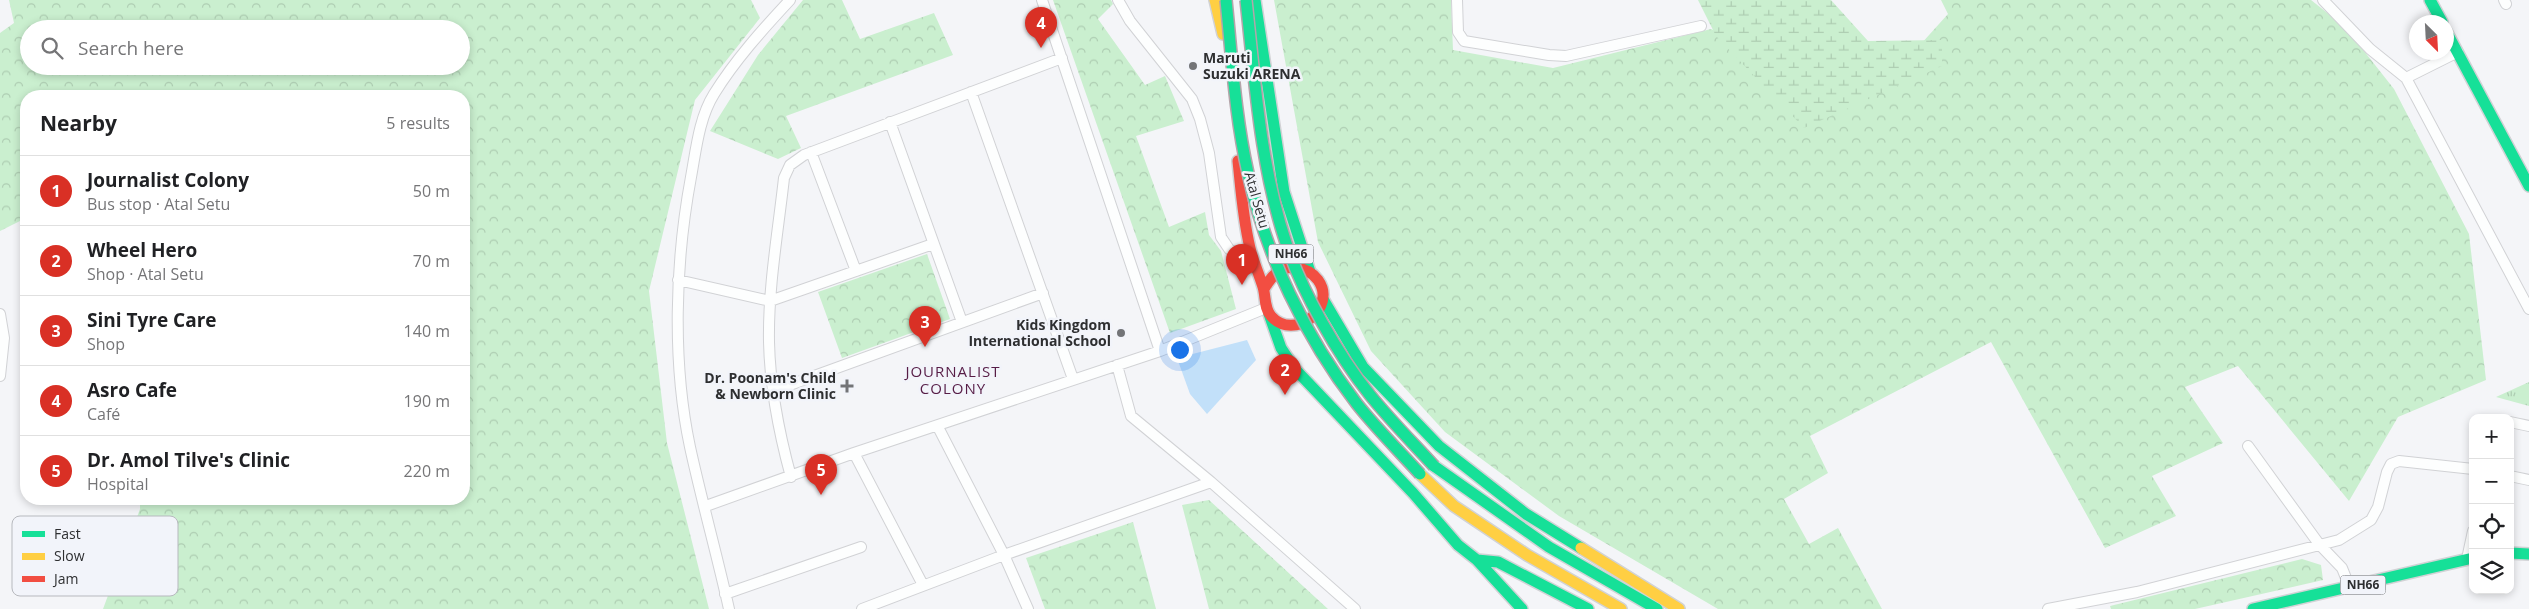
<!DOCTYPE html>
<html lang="en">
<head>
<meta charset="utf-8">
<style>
	body { margin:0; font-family:"Open Sans",sans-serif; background:#f2f2f2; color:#202124 }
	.controls { position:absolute; right:15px; bottom:15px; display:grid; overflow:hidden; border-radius:10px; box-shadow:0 2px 8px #0003 }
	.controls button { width:45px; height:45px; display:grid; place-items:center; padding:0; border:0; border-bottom:1px solid #e0e0e0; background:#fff; color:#202124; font:25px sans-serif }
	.compass { position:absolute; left:2409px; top:15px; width:45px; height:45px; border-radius:50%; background:#fff; box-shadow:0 2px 8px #0003; rotate:156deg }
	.you { position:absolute; left:1179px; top:349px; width:18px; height:18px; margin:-12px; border:4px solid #fff; border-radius:50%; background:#1a73e8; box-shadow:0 0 0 8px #1a73e833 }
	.badge { display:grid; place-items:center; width:32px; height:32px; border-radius:50%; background:#d93025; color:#fff; font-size:16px; font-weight:700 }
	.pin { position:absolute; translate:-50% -41px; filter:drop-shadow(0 1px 2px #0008) }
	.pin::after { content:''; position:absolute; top:26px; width:18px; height:15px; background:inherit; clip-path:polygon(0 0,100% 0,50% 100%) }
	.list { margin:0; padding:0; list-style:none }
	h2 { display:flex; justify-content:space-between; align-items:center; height:65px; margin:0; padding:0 20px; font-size:21px }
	h2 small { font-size:16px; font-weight:400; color:#757577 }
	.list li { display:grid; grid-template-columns:32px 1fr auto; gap:15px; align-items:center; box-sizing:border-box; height:70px; padding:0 20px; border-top:1px solid #e0e0e0 }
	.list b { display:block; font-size:19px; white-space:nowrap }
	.list p { margin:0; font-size:16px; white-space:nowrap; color:#757577 }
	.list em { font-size:16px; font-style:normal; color:#757577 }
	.icon { flex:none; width:28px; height:28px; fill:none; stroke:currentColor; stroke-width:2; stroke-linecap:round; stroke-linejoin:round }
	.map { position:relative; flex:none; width:2529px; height:609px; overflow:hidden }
	.search { position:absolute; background:#fff; box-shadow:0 2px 8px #0003; left:20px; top:20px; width:450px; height:55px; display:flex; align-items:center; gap:12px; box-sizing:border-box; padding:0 18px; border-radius:28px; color:#757577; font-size:19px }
	.panel { position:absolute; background:#fff; box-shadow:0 2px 8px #0003; left:20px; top:90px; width:450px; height:415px; border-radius:20px }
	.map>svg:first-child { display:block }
	.grass { fill:url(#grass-tufts) }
	.forest { fill:url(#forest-crowns); fill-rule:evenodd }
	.wetland { fill:url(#wetland-marsh) }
	.water { fill:#c2e0f9 }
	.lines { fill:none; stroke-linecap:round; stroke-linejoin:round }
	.street-casing { stroke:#d1d2d5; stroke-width:12 }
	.fast-casing { stroke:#d1d2d5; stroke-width:14 }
	.slow-casing { stroke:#d1d2d5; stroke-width:14 }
	.jam-casing { stroke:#d1d2d5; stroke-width:14 }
	.street { stroke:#fdfefe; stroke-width:10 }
	.fast { stroke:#16e098; stroke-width:11 }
	.slow { stroke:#ffcf43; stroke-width:11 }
	.jam { stroke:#f24e42; stroke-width:11 }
	.fast-bridge-casing { stroke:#b4a5aa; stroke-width:14; stroke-linecap:butt }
	.fast-bridge { stroke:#16e098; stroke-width:11 }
	.poi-dot { fill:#737477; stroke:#f2f4fa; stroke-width:2 }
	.labels { text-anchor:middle; stroke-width:5; stroke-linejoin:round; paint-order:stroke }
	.shield { fill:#f2f4fa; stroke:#696a6d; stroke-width:1 }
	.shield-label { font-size:12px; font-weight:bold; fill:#2e2f31 }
	.poi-label { font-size:14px; font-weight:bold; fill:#2e2f31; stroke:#f2f4fa; text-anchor:end }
	.street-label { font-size:14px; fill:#2e2f31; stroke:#f2f4fa }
	.neighbourhood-label { font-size:15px; letter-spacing:1px; fill:#571d46; stroke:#f2f4fa }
	.key { fill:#f2f4fa; stroke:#b7b9be; stroke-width:1 }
	.key-label { font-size:14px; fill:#2e2f31 }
</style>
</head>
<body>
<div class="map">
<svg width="2529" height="609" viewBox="0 0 2529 609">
	<defs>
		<pattern id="grass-tufts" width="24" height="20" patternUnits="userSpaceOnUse" patternTransform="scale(1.25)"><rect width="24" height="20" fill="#caefcf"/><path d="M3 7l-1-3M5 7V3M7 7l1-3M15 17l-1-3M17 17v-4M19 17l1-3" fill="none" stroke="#aecdb2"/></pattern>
		<pattern id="forest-crowns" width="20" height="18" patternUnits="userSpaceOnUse" patternTransform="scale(1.25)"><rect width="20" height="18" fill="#caefcf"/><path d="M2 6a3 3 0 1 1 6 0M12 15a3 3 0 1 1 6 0" fill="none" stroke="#aecdb2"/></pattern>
		<pattern id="wetland-marsh" width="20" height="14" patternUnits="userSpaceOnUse" patternTransform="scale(1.25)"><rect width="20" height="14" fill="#caefcf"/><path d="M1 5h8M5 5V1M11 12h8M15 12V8" fill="none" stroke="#aecdb2"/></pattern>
	</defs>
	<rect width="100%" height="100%" fill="#f4f5f8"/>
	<path class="grass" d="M2529 382V406L2496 397Z"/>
	<path class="forest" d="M9 0H751L760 18 695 100 649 291 667 443 709 609H103L140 509V499H464V96H26V218L0 231V33L14 23ZM29 29H461V66H29Z
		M803 0H842L860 39 934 13 953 55 786 116 801 148 778 159 710 131 758 55Z
		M1053 0H1111L1113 4 1098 19 1145 85 1165 76 1184 121 1136 136 1169 227 1205 212 1209 235 1221 251 1236 309 1170 333Z
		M1274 0H1451L1453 50 1553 68 1711 29 1819 78 1911 55 1948 14 1941 0H2311L2345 27 2394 89 2469 234 2486 380 2398 417 2349 501 2238 366 2185 387 2223 443 2152 476 2176 516 2105 548 1991 342 1810 436 1828 473 1784 499 1809 544 1838 528 1882 609H1718L1559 516 1445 432 1371 351 1318 242Z
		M927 254 950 319 842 358 818 292Z
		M1209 500 1328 609H1209L1182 505Z
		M1133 522 1156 609H1045L1026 558Z
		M2302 559 2321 565 2323 580 2195 609H2111L2110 606Z"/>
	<path class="wetland" d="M1698 0H1831L1868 41 1942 40V66L1804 128 1716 36Z"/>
	<path class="water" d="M1247 340 1256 360 1207 414 1190 394 1177 358Z"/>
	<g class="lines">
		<g class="street-casing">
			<path id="street" d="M1042 0 1160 351
				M1118 0 1130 21 1192 99 1200 119 1209 153 1221 237 1229 249 1253 262
				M1457 0 1458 32 1464 41 1549 55 1566 56 1701 26
				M2323 0 2370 49 2406 78 2458 52
				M2504 0 2506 4
				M2406 78 2529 309
				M971 92 1073 379
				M890 122 962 322
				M811 152 856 271
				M678 280 770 301 933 244
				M0 314 4 338 0 376
				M1117 365 1131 416 1211 482 1355 609
				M773 391 1043 293
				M2510 422 2529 426
				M938 427 1004 555 1211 482
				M2248 446 2319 544 2342 568 2350 588
				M854 453 923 585
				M2510 476 2529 480
				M791 477C779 433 770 388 769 342 768 288 778 232 784 178L790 165 804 155 1062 58
				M706 506 854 453 1160 351 1266 308
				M2467 559 2473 531
				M725 594 861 547
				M729 609C717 555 702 502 690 447 672 362 675 263 691 177 696 150 699 118 714 94 735 60 763 29 790 0
				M862 609 1004 555 1028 609
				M2048 609 2137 592 2339 540 2371 520 2378 507 2387 472 2391 464 2399 461 2473 469"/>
		</g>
		<g class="fast-casing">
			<path id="fast" d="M1255 0 1284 192 1310 272
				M2430 0 2442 22
				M2446 31 2529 186
				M1323 299 1363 367 1439 446 1526 514 1581 548
				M1269 314 1281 348 1295 369 1413 493 1458 545 1477 560 1522 609
				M1434 466 1549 547 1657 609
				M2510 553 2529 554
				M1477 560 1498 562 1588 609
				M2253 609 2473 558"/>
		</g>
		<g class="slow-casing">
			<path id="slow" d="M1215 0 1223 34
				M1420 474 1454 506 1527 555 1621 609
				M1581 548 1679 609"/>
		</g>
		<g class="jam-casing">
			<path id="jam" d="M1238 161C1241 190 1243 219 1250 248 1253 261 1259 274 1263 287 1266 297 1264 308 1271 316 1294 342 1338 308 1318 280 1313 273 1305 269 1296 268 1280 265 1271 277 1264 289"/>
		</g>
		<use href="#street" class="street"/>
		<use href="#fast" class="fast"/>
		<use href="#slow" class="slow"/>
		<use href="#jam" class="jam"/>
		<g class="fast-bridge-casing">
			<path id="fast-bridge" d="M1226 0C1232 58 1235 116 1248 173 1265 254 1306 338 1357 404 1376 428 1399 451 1420 474
				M1246 0C1255 81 1260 165 1286 243 1302 292 1338 355 1370 395 1390 420 1413 443 1434 466"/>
		</g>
		<use href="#fast-bridge" class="fast-bridge"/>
	</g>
	<g class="poi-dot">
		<circle cx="1193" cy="66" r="5"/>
		<circle cx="1121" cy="333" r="5"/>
		<path d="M844.5 378.5h5v5h5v5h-5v5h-5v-5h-5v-5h5z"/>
	</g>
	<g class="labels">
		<g class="shield">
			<rect x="1268.5" y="244.5" width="45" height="19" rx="4"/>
			<rect x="2340.5" y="575.5" width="45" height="19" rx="4"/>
		</g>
		<g class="shield-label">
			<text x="1291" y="258">NH66</text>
			<text x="2363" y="589">NH66</text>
		</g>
		<g class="poi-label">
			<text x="1203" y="63" text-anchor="start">Maruti<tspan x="1203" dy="16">Suzuki ARENA</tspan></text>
			<text x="1111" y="330">Kids Kingdom<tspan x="1111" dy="16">International School</tspan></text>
			<text x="836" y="383">Dr. Poonam's Child<tspan x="836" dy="16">&amp; Newborn Clinic</tspan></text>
		</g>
		<g class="street-label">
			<text transform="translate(1257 200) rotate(74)" y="5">Atal Setu</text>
		</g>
		<g class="neighbourhood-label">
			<text x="953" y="377">JOURNALIST<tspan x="953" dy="17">COLONY</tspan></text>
		</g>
	</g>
	<rect x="12" y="516" width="166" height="80" rx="8" class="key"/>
	<rect x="22" y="531" width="23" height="6" fill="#16e098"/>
	<rect x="22" y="553" width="23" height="7" fill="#ffcf43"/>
	<rect x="22" y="576" width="23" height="6" fill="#f24e42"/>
	<g class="key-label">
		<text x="54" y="539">Fast</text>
		<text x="54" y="561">Slow</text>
		<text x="54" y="584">Jam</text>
	</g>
</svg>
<div class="controls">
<button>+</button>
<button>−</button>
<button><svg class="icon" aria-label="locate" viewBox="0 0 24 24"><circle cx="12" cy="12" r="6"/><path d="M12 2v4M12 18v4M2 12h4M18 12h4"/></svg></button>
<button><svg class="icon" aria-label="layers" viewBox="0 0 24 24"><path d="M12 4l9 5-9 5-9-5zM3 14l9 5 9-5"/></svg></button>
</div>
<svg class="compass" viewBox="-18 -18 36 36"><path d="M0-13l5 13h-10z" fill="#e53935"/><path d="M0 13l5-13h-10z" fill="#757577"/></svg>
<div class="you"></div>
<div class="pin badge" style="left:1242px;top:285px">1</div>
<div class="pin badge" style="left:1285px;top:395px">2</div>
<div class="pin badge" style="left:925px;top:347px">3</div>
<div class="pin badge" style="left:1041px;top:48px">4</div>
<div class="pin badge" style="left:821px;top:495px">5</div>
<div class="search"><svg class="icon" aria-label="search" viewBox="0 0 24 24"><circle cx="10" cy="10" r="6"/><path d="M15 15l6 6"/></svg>Search here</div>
<section class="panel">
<h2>Nearby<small>5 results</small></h2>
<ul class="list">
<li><span class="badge">1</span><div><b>Journalist Colony</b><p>Bus stop · Atal Setu</p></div><em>50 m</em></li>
<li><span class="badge">2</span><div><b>Wheel Hero</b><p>Shop · Atal Setu</p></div><em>70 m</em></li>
<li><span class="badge">3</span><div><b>Sini Tyre Care</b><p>Shop</p></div><em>140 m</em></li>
<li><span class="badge">4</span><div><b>Asro Cafe</b><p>Café</p></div><em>190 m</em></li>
<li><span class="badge">5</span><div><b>Dr. Amol Tilve's Clinic</b><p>Hospital</p></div><em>220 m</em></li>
</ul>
</section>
</div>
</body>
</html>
